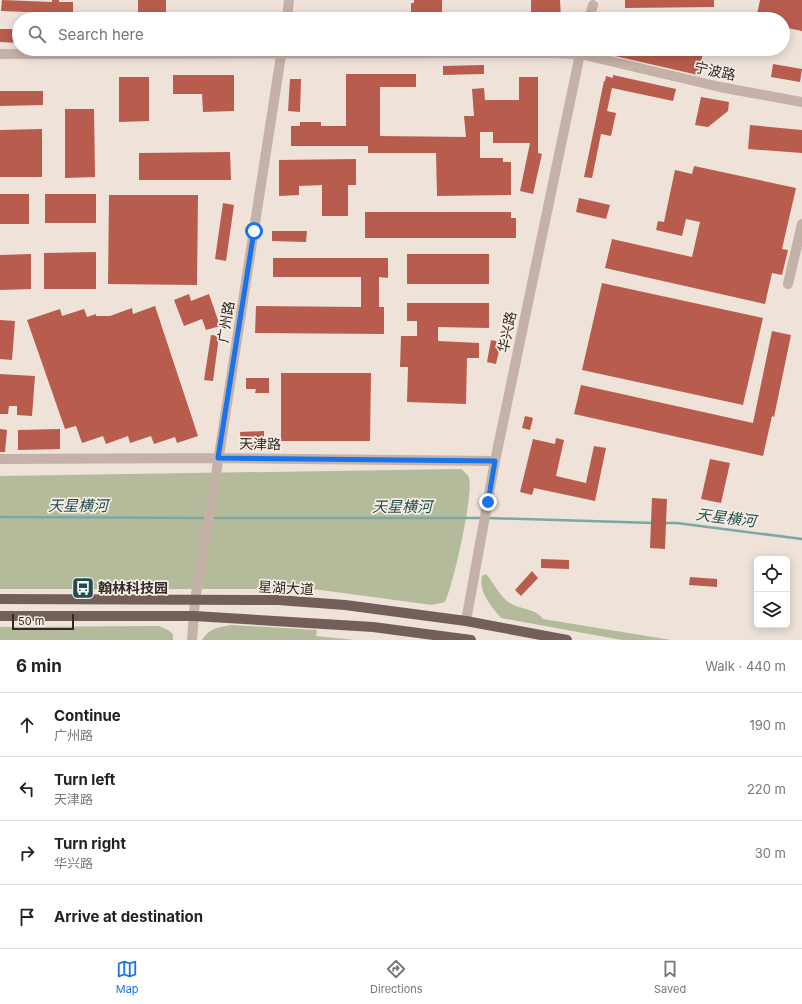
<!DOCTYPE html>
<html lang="en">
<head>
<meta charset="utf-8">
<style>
	body { margin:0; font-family:Inter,"Noto Sans SC",sans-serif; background:#f6f6f6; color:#222 }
	.controls { position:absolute; right:12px; bottom:12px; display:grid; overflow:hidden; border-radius:6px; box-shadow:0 2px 10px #0003 }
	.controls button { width:36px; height:36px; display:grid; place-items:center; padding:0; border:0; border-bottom:1px solid #e0e0e0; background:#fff; color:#222; font:20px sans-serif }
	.scale { position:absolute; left:12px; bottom:10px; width:62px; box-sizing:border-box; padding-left:4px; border:2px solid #322926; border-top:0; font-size:11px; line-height:14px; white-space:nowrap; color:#322926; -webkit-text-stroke:3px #f6ede5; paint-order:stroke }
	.stop { position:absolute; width:12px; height:12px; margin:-9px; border:3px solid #1a73e8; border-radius:50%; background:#fff }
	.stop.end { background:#1a73e8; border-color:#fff; box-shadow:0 1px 4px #0008 }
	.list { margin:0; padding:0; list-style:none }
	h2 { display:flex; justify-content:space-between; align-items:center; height:52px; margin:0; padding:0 16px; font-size:17px }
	h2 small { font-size:13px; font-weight:400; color:#767676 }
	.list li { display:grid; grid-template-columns:26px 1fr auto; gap:12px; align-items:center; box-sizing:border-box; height:64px; padding:0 16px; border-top:1px solid #e0e0e0 }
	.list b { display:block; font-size:15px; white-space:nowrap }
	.list p { margin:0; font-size:13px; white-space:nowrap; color:#767676 }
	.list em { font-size:13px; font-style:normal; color:#767676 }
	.icon { flex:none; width:22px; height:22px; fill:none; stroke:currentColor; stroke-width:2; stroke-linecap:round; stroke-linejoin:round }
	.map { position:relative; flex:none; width:802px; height:640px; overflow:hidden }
	.search { position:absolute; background:#fff; box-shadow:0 2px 10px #0003; left:12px; right:12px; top:12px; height:44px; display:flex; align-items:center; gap:10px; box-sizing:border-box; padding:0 14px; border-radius:22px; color:#767676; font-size:15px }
	.sheet { height:308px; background:#fff }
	nav { display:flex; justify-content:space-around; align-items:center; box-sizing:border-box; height:56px; border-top:1px solid #e0e0e0; background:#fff; font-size:11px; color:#767676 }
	nav a { display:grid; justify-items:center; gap:2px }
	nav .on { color:#1a73e8 }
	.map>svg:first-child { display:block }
	.green { fill:#b3bb9b }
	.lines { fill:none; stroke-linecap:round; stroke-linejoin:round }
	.stream { stroke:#7ba8a5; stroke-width:2.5 }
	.building { fill:#b85d4d }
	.minor { stroke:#c4b1a7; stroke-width:10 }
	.tertiary { stroke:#c4b1a7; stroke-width:10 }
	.primary { stroke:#725f59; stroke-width:10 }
	.route { stroke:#1a73e8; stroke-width:5 }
	.labels { text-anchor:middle; stroke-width:3.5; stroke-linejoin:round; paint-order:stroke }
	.street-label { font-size:14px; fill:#322926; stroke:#f6ede5 }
	.poi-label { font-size:14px; font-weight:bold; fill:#322926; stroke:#f6ede5; text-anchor:start }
	.water-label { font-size:15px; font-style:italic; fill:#214e4d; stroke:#f6ede5 }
</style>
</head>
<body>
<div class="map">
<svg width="802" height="640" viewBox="0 0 802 640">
	<rect width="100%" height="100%" fill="#eee2d9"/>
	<path class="green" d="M461 469C464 471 468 475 469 478 474 493 453 586 445 602L432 605 313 589H0V476Z
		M486 574C493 582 501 598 510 603 521 610 535 608 543 619L671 640H622L501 618C492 607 478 592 482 576Z
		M232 625 317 630 316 636 354 640H202C209 628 219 627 232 625Z
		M159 626 168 630 173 634V640H0V627Z"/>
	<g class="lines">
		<path class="stream" d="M0 517 207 518
			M212 518H483
			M488 518 654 523
			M663 523H677L802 539"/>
	</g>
	<path class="building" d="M2 0 52 2V0H59V2H73V19H64V17L51 16V13L1 11Z
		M138 0H166V19H138Z
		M414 0H442V19H411V3H414Z
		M531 0H560L561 19H531Z
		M625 0H714V7L625 8Z
		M760 0H802V31L783 27V19H756Z
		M0 29H19V43L0 42Z
		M607 49H704L698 75 606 54Z
		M773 64 802 69 800 82 771 77Z
		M484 65V74L443 75V66Z
		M346 74H416V87H380V136L466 137 464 116H474L472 89 484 88 485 100H519V77H538V153L542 154 533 194 520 191 530 143H493V132H480V158H503V162H511V195L437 196 436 153H368V146H291V126H300V122H321V126H346Z
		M173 75H234V111L203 112 202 94H173Z
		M613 75 676 89 673 101 612 88 607 111 616 113 611 136 601 134 592 178 584 177 604 81H605L606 76 613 78Z
		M119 77H149V121L119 122Z
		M290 79H301L300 112 288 111Z
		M0 91H43V105L0 106Z
		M701 97 729 102 728 111 708 127 695 125Z
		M65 109H94L95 177 65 178Z
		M750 125 802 130V153L748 149Z
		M42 129V177H0V130Z
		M230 152 231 180H139V153Z
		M356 159V185H348V216H322V185L299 186V195L279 196V160Z
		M694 166 796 188 782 249 788 250 782 275 772 273 765 304 605 268 612 239 692 257 700 222 686 219 682 236 656 230 658 221 664 222 675 170 692 174Z
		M0 194H29V224H0Z
		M45 194H96V223H45Z
		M109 195H198L197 285 108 284Z
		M579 198 610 205 606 219 576 212Z
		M223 203 234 205 226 261 215 259Z
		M365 212H511V218H516V238H365Z
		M272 231H307L306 242 272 241Z
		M96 252V289H44V253Z
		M31 254V289L0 290V255Z
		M407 254H489V284H407Z
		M273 258H388V278L379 277V307H384V334L255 333 256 306 361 307V277H273Z
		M602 283 763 318 743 405 582 370Z
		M189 294 191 301 209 294 220 326 206 330 202 319 184 326 174 300Z
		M407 303H489V328L438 327V341L479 343V358H467L466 404 407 402 408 367H400L401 336H417V321H407Z
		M155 306 198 436 177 443 175 437 154 444 151 436 130 443 128 436 106 444 103 436 82 443 76 426 65 429 27 320 60 309 62 316 84 309 87 317 96 314V316H110L132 308 133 314Z
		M0 320 15 321 12 360 0 359Z
		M772 331 791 335 774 417 772 416 763 456 574 414 581 385 753 423Z
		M211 335 219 336 213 381 204 380Z
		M491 340 501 342 496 364 487 362Z
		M281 373H371L370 441H281Z
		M0 374 35 376 32 416 17 415V406H9L8 414H0Z
		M246 378H269V393H255L256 389H246Z
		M525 416 533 418 530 430 522 428Z
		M0 429 7 430 5 452H0Z
		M60 429V449L18 450V430Z
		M264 431V448L241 449 240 432Z
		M556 438 564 440 556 476 586 483 594 446 606 448 595 501 534 488 532 495 520 492 533 439 555 444Z
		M710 459 730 463 721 503 701 499Z
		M652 498 667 499 665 549 650 548Z
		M541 559 569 560V569L541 568Z
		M532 571 538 578 521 596 515 590Z
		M690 577 717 579V587L689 585Z"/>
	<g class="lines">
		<path class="minor" d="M589 19 593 5
			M581 49 580 54 720 87 802 102
			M788 284 802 224"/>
		<path class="tertiary" d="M287 19 289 0
			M0 54 552 53 580 54 495 461 466 621
			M0 459 218 458 495 461
			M192 640 195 600 213 494 282 49"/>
		<path class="primary" d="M0 599 278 600 345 605 466 621 567 640
			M0 616H194L373 627 471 640"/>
	</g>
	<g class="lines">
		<path class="route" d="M254 231 218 458 495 461 488 502"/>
	</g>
	<defs>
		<g id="bus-square" transform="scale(1.15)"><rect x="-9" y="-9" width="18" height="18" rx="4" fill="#214e4d" stroke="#f6ede5"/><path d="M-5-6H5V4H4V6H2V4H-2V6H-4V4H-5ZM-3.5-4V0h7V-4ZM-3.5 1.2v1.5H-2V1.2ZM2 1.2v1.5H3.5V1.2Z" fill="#fff"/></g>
	</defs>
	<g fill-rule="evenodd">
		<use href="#bus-square" x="83" y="588"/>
	</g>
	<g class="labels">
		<g class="street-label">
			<text transform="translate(715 71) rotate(12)" y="5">宁波路</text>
			<text transform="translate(226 322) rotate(-81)" y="5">广州路</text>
			<text transform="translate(507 332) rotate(-78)" y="5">华兴路</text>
			<text transform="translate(260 444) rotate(1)" y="5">天津路</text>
			<text transform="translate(286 588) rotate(3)" y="5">星湖大道</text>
		</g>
		<g class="poi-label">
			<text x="98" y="593">翰林科技园</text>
		</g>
		<g class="water-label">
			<text x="78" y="511">天星横河</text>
			<text x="402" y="512">天星横河</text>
			<text transform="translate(726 518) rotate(7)" y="5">天星横河</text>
		</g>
	</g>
</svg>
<div class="controls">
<button><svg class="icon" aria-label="locate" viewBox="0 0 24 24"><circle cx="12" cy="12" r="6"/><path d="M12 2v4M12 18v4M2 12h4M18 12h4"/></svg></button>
<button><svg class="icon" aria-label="layers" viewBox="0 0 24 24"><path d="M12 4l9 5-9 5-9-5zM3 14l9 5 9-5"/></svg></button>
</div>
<div class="scale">50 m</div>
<div class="stop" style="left:254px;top:231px"></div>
<div class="stop end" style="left:488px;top:502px"></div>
<div class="search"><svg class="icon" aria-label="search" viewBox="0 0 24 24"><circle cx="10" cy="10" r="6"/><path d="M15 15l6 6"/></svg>Search here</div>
</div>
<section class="sheet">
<h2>6 min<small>Walk · 440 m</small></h2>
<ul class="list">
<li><svg class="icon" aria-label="ahead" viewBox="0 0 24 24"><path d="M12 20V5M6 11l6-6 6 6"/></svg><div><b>Continue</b><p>广州路</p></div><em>190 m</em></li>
<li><svg class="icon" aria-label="left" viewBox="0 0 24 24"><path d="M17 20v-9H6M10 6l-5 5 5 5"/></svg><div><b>Turn left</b><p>天津路</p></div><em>220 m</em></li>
<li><svg class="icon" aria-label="right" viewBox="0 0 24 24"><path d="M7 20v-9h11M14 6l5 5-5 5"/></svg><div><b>Turn right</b><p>华兴路</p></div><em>30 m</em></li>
<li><svg class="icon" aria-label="arrive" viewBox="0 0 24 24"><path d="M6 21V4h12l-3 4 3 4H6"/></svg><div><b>Arrive at destination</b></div></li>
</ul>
</section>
<nav>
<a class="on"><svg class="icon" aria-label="map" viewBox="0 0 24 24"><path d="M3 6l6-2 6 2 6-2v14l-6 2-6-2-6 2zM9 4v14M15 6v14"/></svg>Map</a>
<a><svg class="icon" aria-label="directions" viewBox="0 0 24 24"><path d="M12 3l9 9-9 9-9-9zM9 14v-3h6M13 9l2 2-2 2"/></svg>Directions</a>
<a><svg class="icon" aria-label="saved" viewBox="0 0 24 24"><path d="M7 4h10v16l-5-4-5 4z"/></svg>Saved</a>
</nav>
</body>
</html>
